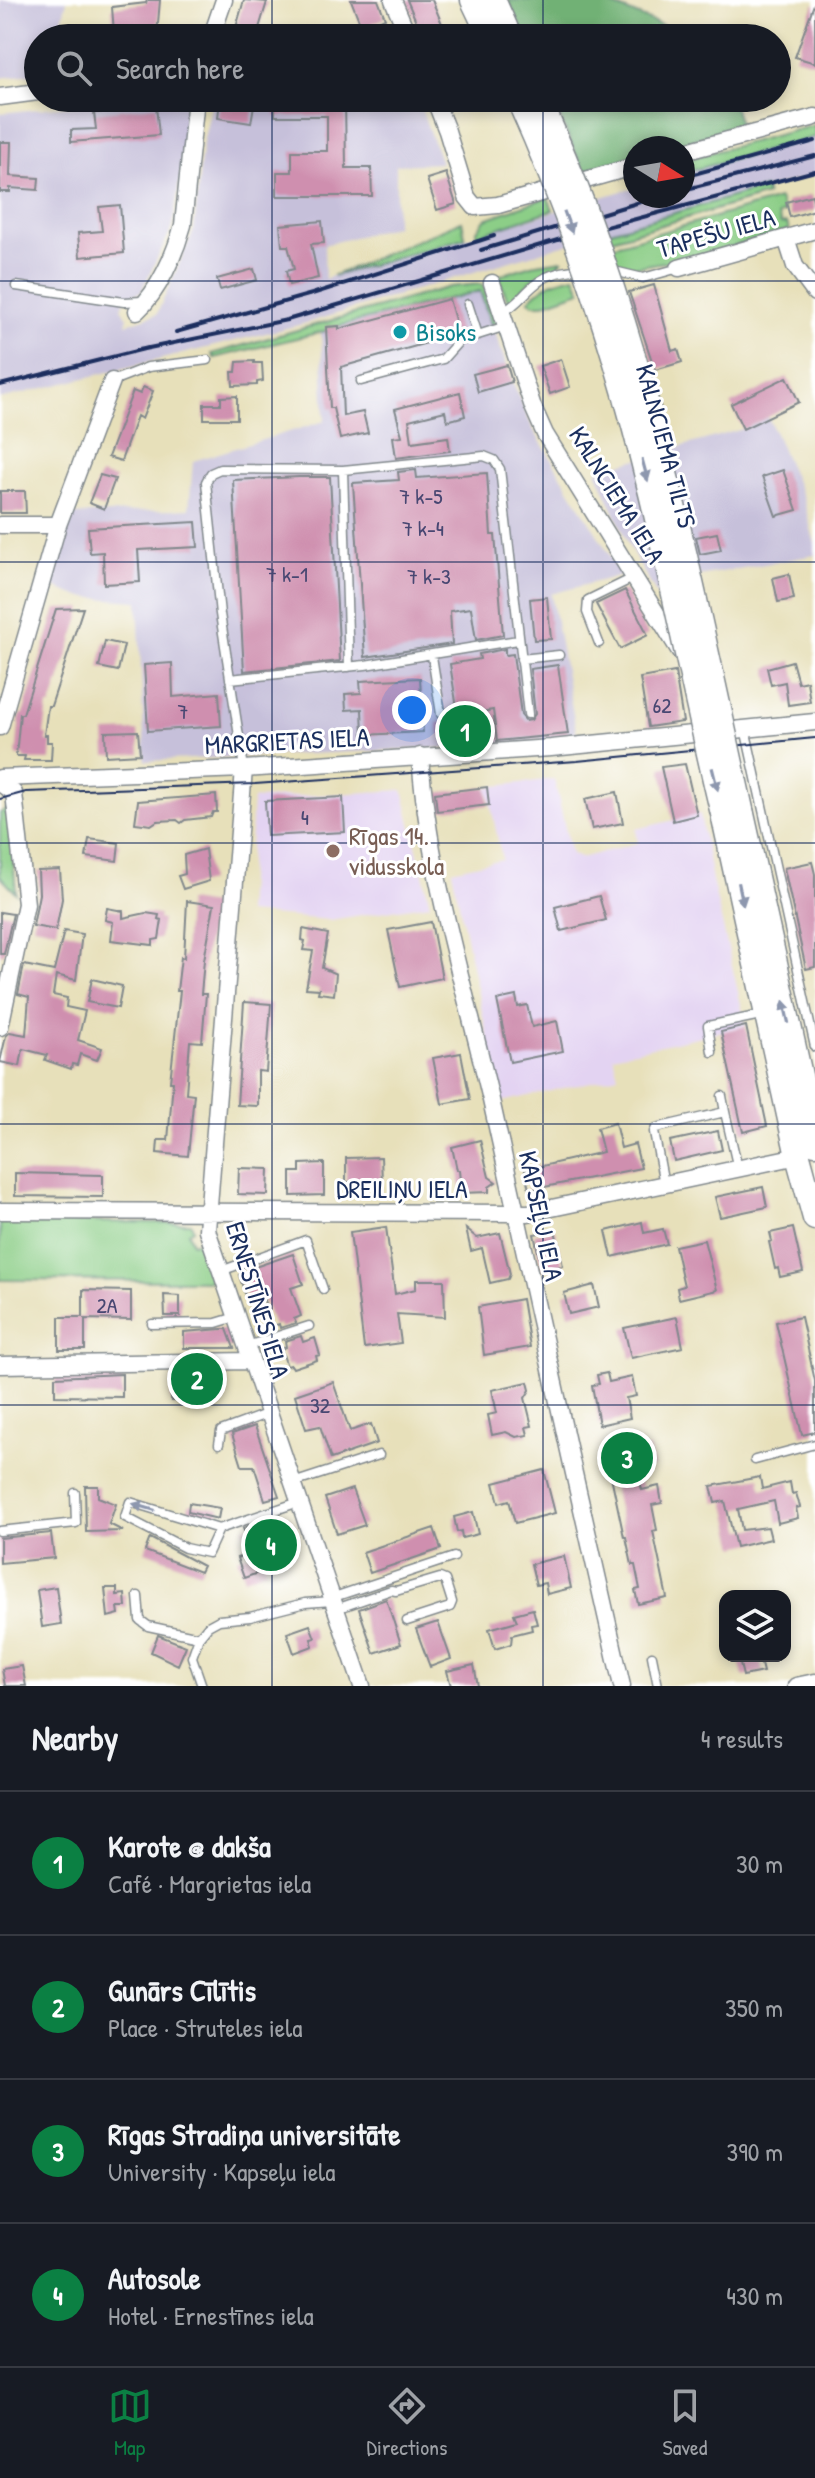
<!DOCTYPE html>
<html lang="en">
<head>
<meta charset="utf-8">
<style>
	body { margin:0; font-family:"Patrick Hand",sans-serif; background:#20242c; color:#f1f3f6 }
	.controls { position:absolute; right:24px; bottom:24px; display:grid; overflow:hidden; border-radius:16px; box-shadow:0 4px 12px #0003 }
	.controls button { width:72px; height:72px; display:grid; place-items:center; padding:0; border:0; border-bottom:2px solid #363941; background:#171b24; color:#f1f3f6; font:40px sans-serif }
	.compass { position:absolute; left:623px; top:136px; width:72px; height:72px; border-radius:50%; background:#171b24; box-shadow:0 4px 12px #0003; rotate:101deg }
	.you { position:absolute; left:412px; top:710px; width:28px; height:28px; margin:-20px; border:6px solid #fff; border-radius:50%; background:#1a73e8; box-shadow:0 0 0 12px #1a73e833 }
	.badge { display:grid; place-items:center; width:52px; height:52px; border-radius:50%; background:#0b8043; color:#fff; font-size:26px; font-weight:700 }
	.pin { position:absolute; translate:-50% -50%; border:4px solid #fff; box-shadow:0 2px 8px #0006 }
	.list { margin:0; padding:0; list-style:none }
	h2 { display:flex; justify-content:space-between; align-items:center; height:104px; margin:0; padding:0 32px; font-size:34px }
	h2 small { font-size:26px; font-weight:400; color:#9ea1a6 }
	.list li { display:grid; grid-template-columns:52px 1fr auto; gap:24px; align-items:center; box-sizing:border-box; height:144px; padding:0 32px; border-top:2px solid #363941 }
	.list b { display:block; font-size:30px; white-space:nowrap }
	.list p { margin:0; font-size:26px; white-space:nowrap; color:#9ea1a6 }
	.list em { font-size:26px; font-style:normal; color:#9ea1a6 }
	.icon { flex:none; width:44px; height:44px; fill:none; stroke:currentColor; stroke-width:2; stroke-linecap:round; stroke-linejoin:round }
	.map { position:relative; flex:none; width:815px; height:1686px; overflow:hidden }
	.search { position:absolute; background:#171b24; box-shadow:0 4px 12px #0003; left:24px; right:24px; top:24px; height:88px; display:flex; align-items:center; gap:20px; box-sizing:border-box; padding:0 28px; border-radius:44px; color:#9ea1a6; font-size:30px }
	.sheet { height:680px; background:#171b24 }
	nav { display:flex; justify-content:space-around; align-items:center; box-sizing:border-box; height:112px; border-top:2px solid #363941; background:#171b24; font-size:22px; color:#9ea1a6 }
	nav a { display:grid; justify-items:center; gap:4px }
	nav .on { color:#0b8043 }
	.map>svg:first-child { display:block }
	.built { fill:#e3d3f2 }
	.industrial { fill:#c6c0da }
	.green { fill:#8cce87; stroke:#547e72; stroke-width:2 }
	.forest { fill:#71b174; stroke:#467069; stroke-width:2 }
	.building { fill:#cf8faf }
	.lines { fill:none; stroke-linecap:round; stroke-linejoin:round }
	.lane-casing { stroke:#81888c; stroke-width:11 }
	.street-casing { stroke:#81888c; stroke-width:19 }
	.primary-casing { stroke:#81888c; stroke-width:27 }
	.lane { stroke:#fff; stroke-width:8 }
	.street { stroke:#fff; stroke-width:16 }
	.primary { stroke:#fff; stroke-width:24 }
	.tram { stroke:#1b2f5e; stroke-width:2 }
	.rail { stroke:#1b2f5e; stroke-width:4 }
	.primary-bridge-casing { stroke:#81888c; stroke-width:27; stroke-linecap:butt }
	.primary-bridge { stroke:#fff; stroke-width:24 }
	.oneway { fill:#8d97ae }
	.grid { fill:none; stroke:#1b2f5e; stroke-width:2; stroke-opacity:0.55 }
	.culture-dot { fill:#0f9aa8; stroke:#fff; stroke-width:3 }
	.education-dot { fill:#8d6e63; stroke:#fff; stroke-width:3 }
	.labels { text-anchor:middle; stroke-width:6; stroke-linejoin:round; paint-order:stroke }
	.number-label { font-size:22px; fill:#484772 }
	.street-label { font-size:26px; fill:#1b2f5e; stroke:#fff }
	.culture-label { font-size:26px; fill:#0d838f; stroke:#fff; text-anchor:start }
	.education-label { font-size:26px; fill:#785e54; stroke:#fff; text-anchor:start }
</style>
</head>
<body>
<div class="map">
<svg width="815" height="1686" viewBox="0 0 815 1686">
	<rect width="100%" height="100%" fill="#fff"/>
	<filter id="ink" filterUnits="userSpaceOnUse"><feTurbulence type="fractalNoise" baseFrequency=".0125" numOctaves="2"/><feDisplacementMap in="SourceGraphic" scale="16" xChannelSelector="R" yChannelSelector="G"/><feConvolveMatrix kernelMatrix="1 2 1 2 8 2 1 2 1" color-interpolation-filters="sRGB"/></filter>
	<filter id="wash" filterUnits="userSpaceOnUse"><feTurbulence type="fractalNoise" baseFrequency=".006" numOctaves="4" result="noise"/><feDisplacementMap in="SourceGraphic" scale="32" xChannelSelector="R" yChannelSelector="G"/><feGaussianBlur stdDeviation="1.8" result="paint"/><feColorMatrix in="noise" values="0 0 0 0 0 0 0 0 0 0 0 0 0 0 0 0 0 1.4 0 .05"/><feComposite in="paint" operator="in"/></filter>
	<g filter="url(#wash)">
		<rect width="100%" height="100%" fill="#e7e0ba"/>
		<path class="built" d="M554 779 571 854 580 858 638 843 636 829 700 814 712 880 746 1026 613 1056 618 1076 501 1102 452 870 502 859 487 787Z
			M403 790 430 904 330 920 246 913 253 799Z"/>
		<path class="industrial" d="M0 0H67L58 38H38V73L0 78Z
			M143 98H179L186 105 181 172 172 228 141 292 127 297 121 308 128 317 126 324 157 314 194 230 202 147 213 98H417L441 163 396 165V226L324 245 325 279 351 269 477 235 635 187V196H683V173L815 137V175L603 233 303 324 0 399V113Z
			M480 291 514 386 533 429 622 575 551 594 577 736 489 746 145 761 138 601 80 597 49 585 72 515 189 509 193 461 325 421 321 331Z
			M768 417 803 498 815 544V555L699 576 658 597 630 548 596 471 743 429Z"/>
		<path class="green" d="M815 125V137L683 173V160Z
			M764 188 767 195 605 241 603 233Z
			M548 197 553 210 477 235 476 232 485 219Z
			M779 199 784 212 778 215 781 224 787 223 789 230 678 263C657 259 640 271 618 265L613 251 615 245Z
			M462 221 465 238 333 276Z
			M562 260 557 268 533 279 509 303 498 276 531 265Z
			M575 276 581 291 543 304H533L529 300C542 285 556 280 575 276Z
			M479 284 483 285 498 322 491 324 480 291 339 326 327 327 326 331 214 358 212 354 450 287Z
			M9 808 16 893 0 876V813Z
			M0 1221 191 1223 193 1229 188 1232 192 1243 197 1242 211 1281 0 1280Z"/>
		<path class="forest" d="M508 0H600L681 33 680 38H525Z
			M551 98H708L735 108 740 126 665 148H635V157L584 172Z"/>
		<g id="blocks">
			<path class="building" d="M147 0H160L157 35 144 34V30L114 33 112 7 146 3Z
				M244 0 267 2 256 38H233Z
				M351 0H378L385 18 362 28Z
				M407 0H432L448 38H423Z
				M814 4H815V63L795 57Z
				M275 98H345L346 168H371L372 196H277V172H292V151H327V116H275Z
				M220 100 254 105 251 123 218 118Z
				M156 106 159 135 71 142V130L96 129 94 113Z
				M0 142H11L10 176 39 178 38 190 10 188V192H0Z
				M446 173 456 204 437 210 427 179Z
				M812 195 815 210 790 217 786 202Z
				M120 205 124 253 80 257 78 233 102 231 99 207Z
				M322 221 324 243 311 244 318 278 289 285 286 271 294 269 288 246H282L280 225Z
				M254 269 257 280 220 290 217 279Z
				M654 285 672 351 678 349 682 362 655 370 629 292Z
				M449 299 459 334 341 367 343 416 363 412 368 433 340 439 333 408H330L326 327 339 326V329Z
				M561 359 570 387 550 394 540 366Z
				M254 361V363H262L263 381 257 382V385L233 386 232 372H236L237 362Z
				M507 365 512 382 478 392 473 374Z
				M787 377 799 402 743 429 731 404Z
				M143 387 153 391 142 419 137 416 121 461 108 457 133 391 140 394Z
				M460 392 465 416 447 421 445 411 409 420 412 442 448 437 450 451 396 458 393 437 402 436 395 409Z
				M237 396V419H204V404H221V397Z
				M416 470 417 478 487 473 491 535H495L503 635 476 640 471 608 450 611 452 644 365 657 353 483 399 480 398 472Z
				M783 470 797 510 776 516 762 477Z
				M100 475 115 479 104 509 89 503Z
				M299 477H330L340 661 244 671 233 480Z
				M0 491H25L26 513H0Z
				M196 522 198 547 138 550 140 582 104 584 103 552 90 553 88 528Z
				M717 533 721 550 700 554 696 537Z
				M789 574 794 599 778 602 773 578Z
				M625 590 648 635 620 649 596 604Z
				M547 597 551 639 534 640 530 599Z
				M83 608 51 706H48L44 735H47V742H52L51 760H24L25 756H16L20 714H23L56 609Z
				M105 641 124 645 118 671 99 667Z
				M505 649V655L513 654 521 715 526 721 531 720 535 714 530 669 558 665 568 734 497 741 493 710 470 714 471 733 439 735 438 723 459 721 450 664 480 659 479 654Z
				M792 661 798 683 807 681 810 702 788 705 785 682 771 685 767 668Z
				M172 663 173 697 219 693 221 726 148 731 144 665Z
				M675 672 683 722 648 727 640 678Z
				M420 678 423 732 363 735 362 709 346 710 345 694 361 693 360 681Z
				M138 731 140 754 106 756 105 732Z
				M685 764 697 815 673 821 661 767Z
				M487 787 489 805 437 811 435 793Z
				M617 792 623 823 592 829 585 799Z
				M216 795 217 812H213L211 817 185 820 181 823 177 820 157 821 151 825 135 823 138 801Z
				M343 797 345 832 267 836 265 801Z
				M89 839 119 843 117 861 86 857Z
				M205 849 209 881 183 889 178 876 185 874 184 855Z
				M812 862 815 874V967L806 969 784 868Z
				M60 870 62 899 56 930 33 926 39 894 38 871Z
				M599 896 606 920 561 931 555 907Z
				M187 901 214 905 204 960 201 994H206L202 1042 190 1041 186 1093 194 1094 188 1156 157 1153 158 1140H168L173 1082H170L180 991H177L181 957 184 958Z
				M107 908 123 911V918L146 913 159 915 158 919 162 920 159 939 153 940V945L111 940 113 922 105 920Z
				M0 912 13 914 4 954H0Z
				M431 922 442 978 400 987 388 930Z
				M303 929 328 934 322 968 336 974 334 995 318 993 319 989 306 988 313 951 303 950 305 941 302 940Z
				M64 931 82 934 76 980 56 975 53 995 67 998 66 1007 85 1011 78 1040 102 1048 97 1060 80 1054 77 1065 72 1064 71 1069 45 1060 47 1055 23 1049 20 1066 0 1062 6 1036 10 1032 26 1035 29 997 18 994 24 965 54 971Z
				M92 979 122 986 118 1008 87 1002Z
				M516 996 518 1007 527 1005 532 1027 557 1021 563 1051 510 1062 497 1000Z
				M244 1002 271 1004 266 1072 258 1071V1106L237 1105Z
				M746 1026 767 1126 743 1132 721 1032Z
				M461 1053 470 1099 442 1104 433 1058Z
				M615 1123 621 1148 635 1144 641 1168 529 1190 525 1170 603 1152 597 1128Z
				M718 1131 722 1150 674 1161 670 1141Z
				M480 1140 489 1177 496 1182 489 1187V1192L461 1193 459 1170H457L452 1147Z
				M381 1157 382 1181 346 1182V1158Z
				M324 1163V1195L291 1196V1172H300V1164Z
				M239 1168 269 1169 268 1195 238 1194Z
				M15 1173 103 1175V1197L15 1196Z
				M763 1187 767 1207 720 1217 715 1197Z
				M642 1222 644 1233 663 1229 667 1244 612 1257 606 1231Z
				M386 1227 395 1294 416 1289V1280H444L445 1317 397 1314 401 1343 364 1348 350 1232Z
				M793 1228 803 1272 780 1277 778 1268 775 1269 769 1242 772 1241 770 1233Z
				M466 1229 477 1238 500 1233 510 1274 508 1279 490 1283 482 1248 471 1251Z
				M555 1230 563 1266 542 1270 534 1234Z
				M704 1240 717 1290 679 1299 677 1288 684 1286 675 1246Z
				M293 1254 303 1284 291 1288 301 1316 294 1319 296 1323 280 1328 279 1324 273 1326 261 1292 246 1297 239 1275 253 1271 252 1268Z
				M594 1285 599 1307 569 1314 564 1293Z
				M83 1290 131 1291V1320L85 1319V1350H59V1317H83Z
				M164 1295 180 1296V1316H165Z
				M522 1299 530 1347 484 1355 478 1307Z
				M677 1317 683 1347 631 1358 624 1328Z
				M801 1317 815 1381V1432L802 1435 776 1322Z
				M222 1329H227L234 1348H184V1332Z
				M301 1336 303 1342 315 1338 320 1355 316 1356 317 1360 293 1368 291 1365 287 1366 281 1349 286 1347 285 1341Z
				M607 1373 609 1382 632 1377 636 1396 626 1398 630 1418 599 1425 592 1385 599 1384 597 1375Z
				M122 1374V1397L55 1396V1377Z
				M172 1378 210 1380 209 1402 171 1401Z
				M333 1382 350 1431 371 1424 377 1443 331 1459 320 1426 306 1429 295 1395Z
				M528 1382 530 1390 525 1398 532 1426 526 1427 528 1435 516 1437 506 1432 492 1435 488 1415 497 1413 492 1390Z
				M255 1426 279 1496 265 1500 254 1466H242L232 1434Z
				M620 1440 632 1444 634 1451 649 1447 653 1467 637 1470 642 1490 659 1486 662 1503 652 1505 657 1530 653 1531 667 1598 638 1604 635 1590 640 1589 635 1565H632L626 1537H624L611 1476 602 1461V1445Z
				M544 1470 555 1513 515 1523 509 1500 499 1503 494 1483Z
				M760 1477 762 1489 790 1482 792 1494 796 1493 800 1507 796 1508 798 1518 778 1523 774 1501 738 1509 742 1530 768 1527 771 1539 736 1547 725 1501 715 1503 711 1486Z
				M85 1486H98V1497L116 1504 109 1524 123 1531 86 1532Z
				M352 1489 365 1525 337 1534 325 1498Z
				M189 1503 220 1508 218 1519 188 1512Z
				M473 1512 478 1534 462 1538 461 1531 457 1532 454 1517Z
				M276 1517 288 1554 264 1563 266 1570 244 1578 237 1558 252 1553 243 1528Z
				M434 1528 441 1549 370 1573 363 1552Z
				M51 1533 54 1558 0 1563V1538Z
				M150 1538 203 1566 200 1572 145 1551Z
				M564 1556 571 1588 547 1594 545 1583 536 1585 531 1564Z
				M56 1587 61 1624 42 1627 37 1590Z
				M105 1588H117V1595L125 1594 126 1607H118L119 1614 108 1617Z
				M386 1599 401 1644 374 1653 359 1609Z
				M533 1609 537 1624 531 1625 532 1630 512 1635 511 1644 495 1649 489 1629 517 1621 514 1614Z
				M438 1622 451 1659 430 1667 416 1629Z
				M310 1625 315 1638 311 1639 313 1646 294 1653 287 1633Z
				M158 1635 186 1646 178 1665 151 1652Z
				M738 1656H759L763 1672 743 1676Z
				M474 1665 478 1686H451L447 1671Z
				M22 1666 26 1686H5L2 1669Z"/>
		</g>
	</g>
	<g filter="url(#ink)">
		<use href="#blocks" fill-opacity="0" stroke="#81888c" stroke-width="2"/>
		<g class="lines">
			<g class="lane-casing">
				<path id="lane" d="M610 270 643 278 679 268
					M16 286 124 302 142 301
					M468 304 478 335
					M502 313C518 304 523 294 537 283 549 273 565 271 581 269
					M112 381 148 367 208 360
					M361 381 443 359 459 341 506 326
					M343 470 349 667
					M599 643 587 612 588 600 635 577
					M432 656 441 714
					M521 659 559 655
					M230 679 365 665 518 640
					M745 728 815 1047
					M244 768 220 614 206 482 211 473 220 469 343 470 484 456 494 460 500 469 528 714
					M712 1052 708 1026 756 1016
					M725 1112 738 1169
					M664 1184 654 1132 656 1128 725 1112 722 1096
					M221 1271 306 1240 323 1289
					M152 1324 216 1323 236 1317
					M247 1346 309 1326
					M219 1444 221 1431 269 1413
					M755 1460 815 1444
					M293 1483 379 1455
					M219 1529 208 1553 185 1548 125 1517 130 1502 219 1529 299 1502
					M0 1531 76 1523 75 1493
					M138 1596 140 1620 148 1626 199 1637
					M331 1598 454 1557
					M336 1609 391 1590 396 1591 440 1578 445 1580 452 1602 450 1607 407 1621
					M652 1656 658 1686
					M202 1686 192 1657 199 1637 208 1626 219 1620 250 1617 305 1603 332 1601"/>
			</g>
			<g class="street-casing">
				<path id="street" d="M393 0 409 38
					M211 38 224 0
					M0 97 38 92
					M434 98 447 131 467 197 475 207 498 205 635 166
					M683 152 815 117
					M786 238 795 266 815 293
					M679 268 815 230
					M492 283 533 407 545 434 681 653
					M137 311C159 291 175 254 183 225L196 98
					M0 525H58
					M0 727 58 525 112 381
					M420 756C428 872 465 987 491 1100 535 1295 577 1491 622 1686
					M244 769 207 1230 362 1686
					M0 778 244 769 551 748 815 722
					M0 783 14 793 26 904 0 1027
					M0 1211 528 1213 798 1156
					M0 1365 251 1361
					M796 1686 815 1682"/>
			</g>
			<g class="primary-casing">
				<path id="primary" d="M473 0 491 38
					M493 0 510 38
					M742 814 815 1143
					M724 818 798 1156 815 1218"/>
			</g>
			<use href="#lane" class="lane"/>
			<use href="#street" class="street"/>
			<use href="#primary" class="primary"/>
			<path class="tram" d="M0 799 26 792 255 784 577 761 815 738"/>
			<path class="rail" d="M683 177 815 141
				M683 190 815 156
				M481 250 660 196
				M176 332 312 294 494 236
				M139 350 287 320 561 239 815 171
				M0 385 148 348"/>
			<g class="primary-bridge-casing">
				<path id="primary-bridge" d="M518 98C575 224 619 359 651 493 677 601 698 711 724 818
					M538 98C643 325 688 572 742 814"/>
			</g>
			<use href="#primary-bridge" class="primary-bridge"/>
		</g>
		<defs><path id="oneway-solid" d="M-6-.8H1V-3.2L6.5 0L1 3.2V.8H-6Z" transform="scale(2)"/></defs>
		<g class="oneway">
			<use href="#oneway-solid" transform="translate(568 222) rotate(70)"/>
			<use href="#oneway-solid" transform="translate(645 470) rotate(75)"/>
			<use href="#oneway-solid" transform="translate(715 779) rotate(76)"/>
			<use href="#oneway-solid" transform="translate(741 894) rotate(78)"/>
			<use href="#oneway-solid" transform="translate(786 1012) rotate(-103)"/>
			<use href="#oneway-solid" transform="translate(144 1507) rotate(-163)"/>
		</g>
	</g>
	<path class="grid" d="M272 0V38M543 0V38M272 98V1686M543 98V1686M0 281H815M0 562H815M0 843H815M0 1124H815M0 1405H815"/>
	<circle class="culture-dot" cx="400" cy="332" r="8"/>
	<circle class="education-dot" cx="333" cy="851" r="8"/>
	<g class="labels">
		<g class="number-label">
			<text x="421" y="504">7 k-5</text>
			<text x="423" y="536">7 k-4</text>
			<text x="287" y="582">7 k-1</text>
			<text x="429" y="584">7 k-3</text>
			<text x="662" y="713">62</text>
			<text x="183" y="719">7</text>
			<text x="305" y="825">4</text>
			<text x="107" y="1313">2A</text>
			<text x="320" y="1413">32</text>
		</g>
		<g class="street-label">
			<text transform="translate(716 233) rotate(-16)" y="9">TAPEŠU IELA</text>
			<text transform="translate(666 446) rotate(75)" y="9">KALNCIEMA TILTS</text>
			<text transform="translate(617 495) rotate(58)" y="9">KALNCIEMA IELA</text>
			<text transform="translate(287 741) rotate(-3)" y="9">MARGRIETAS IELA</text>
			<text x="402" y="1198">DREILIŅU IELA</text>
			<text transform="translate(541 1216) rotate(78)" y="9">KAPSEĻU IELA</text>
			<text transform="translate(258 1300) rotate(73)" y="9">ERNESTĪNES IELA</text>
		</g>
		<g class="culture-label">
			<text x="416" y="341">Bisoks</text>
		</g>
		<g class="education-label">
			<text x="349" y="845">Rīgas 14.<tspan x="349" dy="30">vidusskola</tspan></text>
		</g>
	</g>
</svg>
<div class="controls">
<button><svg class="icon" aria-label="layers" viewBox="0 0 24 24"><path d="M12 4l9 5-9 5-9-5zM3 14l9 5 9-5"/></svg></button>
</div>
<svg class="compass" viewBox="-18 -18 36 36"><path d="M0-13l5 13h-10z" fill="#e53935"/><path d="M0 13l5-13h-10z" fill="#9ea1a6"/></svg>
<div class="you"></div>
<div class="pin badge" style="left:465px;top:731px">1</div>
<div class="pin badge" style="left:197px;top:1379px">2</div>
<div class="pin badge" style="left:627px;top:1458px">3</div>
<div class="pin badge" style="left:271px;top:1545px">4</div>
<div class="search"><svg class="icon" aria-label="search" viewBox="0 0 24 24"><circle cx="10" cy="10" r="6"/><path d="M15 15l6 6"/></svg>Search here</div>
</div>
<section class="sheet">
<h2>Nearby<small>4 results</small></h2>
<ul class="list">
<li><span class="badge">1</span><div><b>Karote @ dakša</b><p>Café · Margrietas iela</p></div><em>30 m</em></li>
<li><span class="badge">2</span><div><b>Gunārs Cīlītis</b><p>Place · Struteles iela</p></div><em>350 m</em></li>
<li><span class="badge">3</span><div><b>Rīgas Stradiņa universitāte</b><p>University · Kapseļu iela</p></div><em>390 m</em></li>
<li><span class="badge">4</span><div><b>Autosole</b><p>Hotel · Ernestīnes iela</p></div><em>430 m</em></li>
</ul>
</section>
<nav>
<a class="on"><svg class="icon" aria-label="map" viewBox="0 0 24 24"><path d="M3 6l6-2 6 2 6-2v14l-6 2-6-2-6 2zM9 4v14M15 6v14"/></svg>Map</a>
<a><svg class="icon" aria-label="directions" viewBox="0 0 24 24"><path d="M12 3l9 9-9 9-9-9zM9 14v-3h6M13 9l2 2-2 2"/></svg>Directions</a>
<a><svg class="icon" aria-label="saved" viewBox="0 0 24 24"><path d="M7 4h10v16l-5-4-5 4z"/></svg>Saved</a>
</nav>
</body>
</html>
